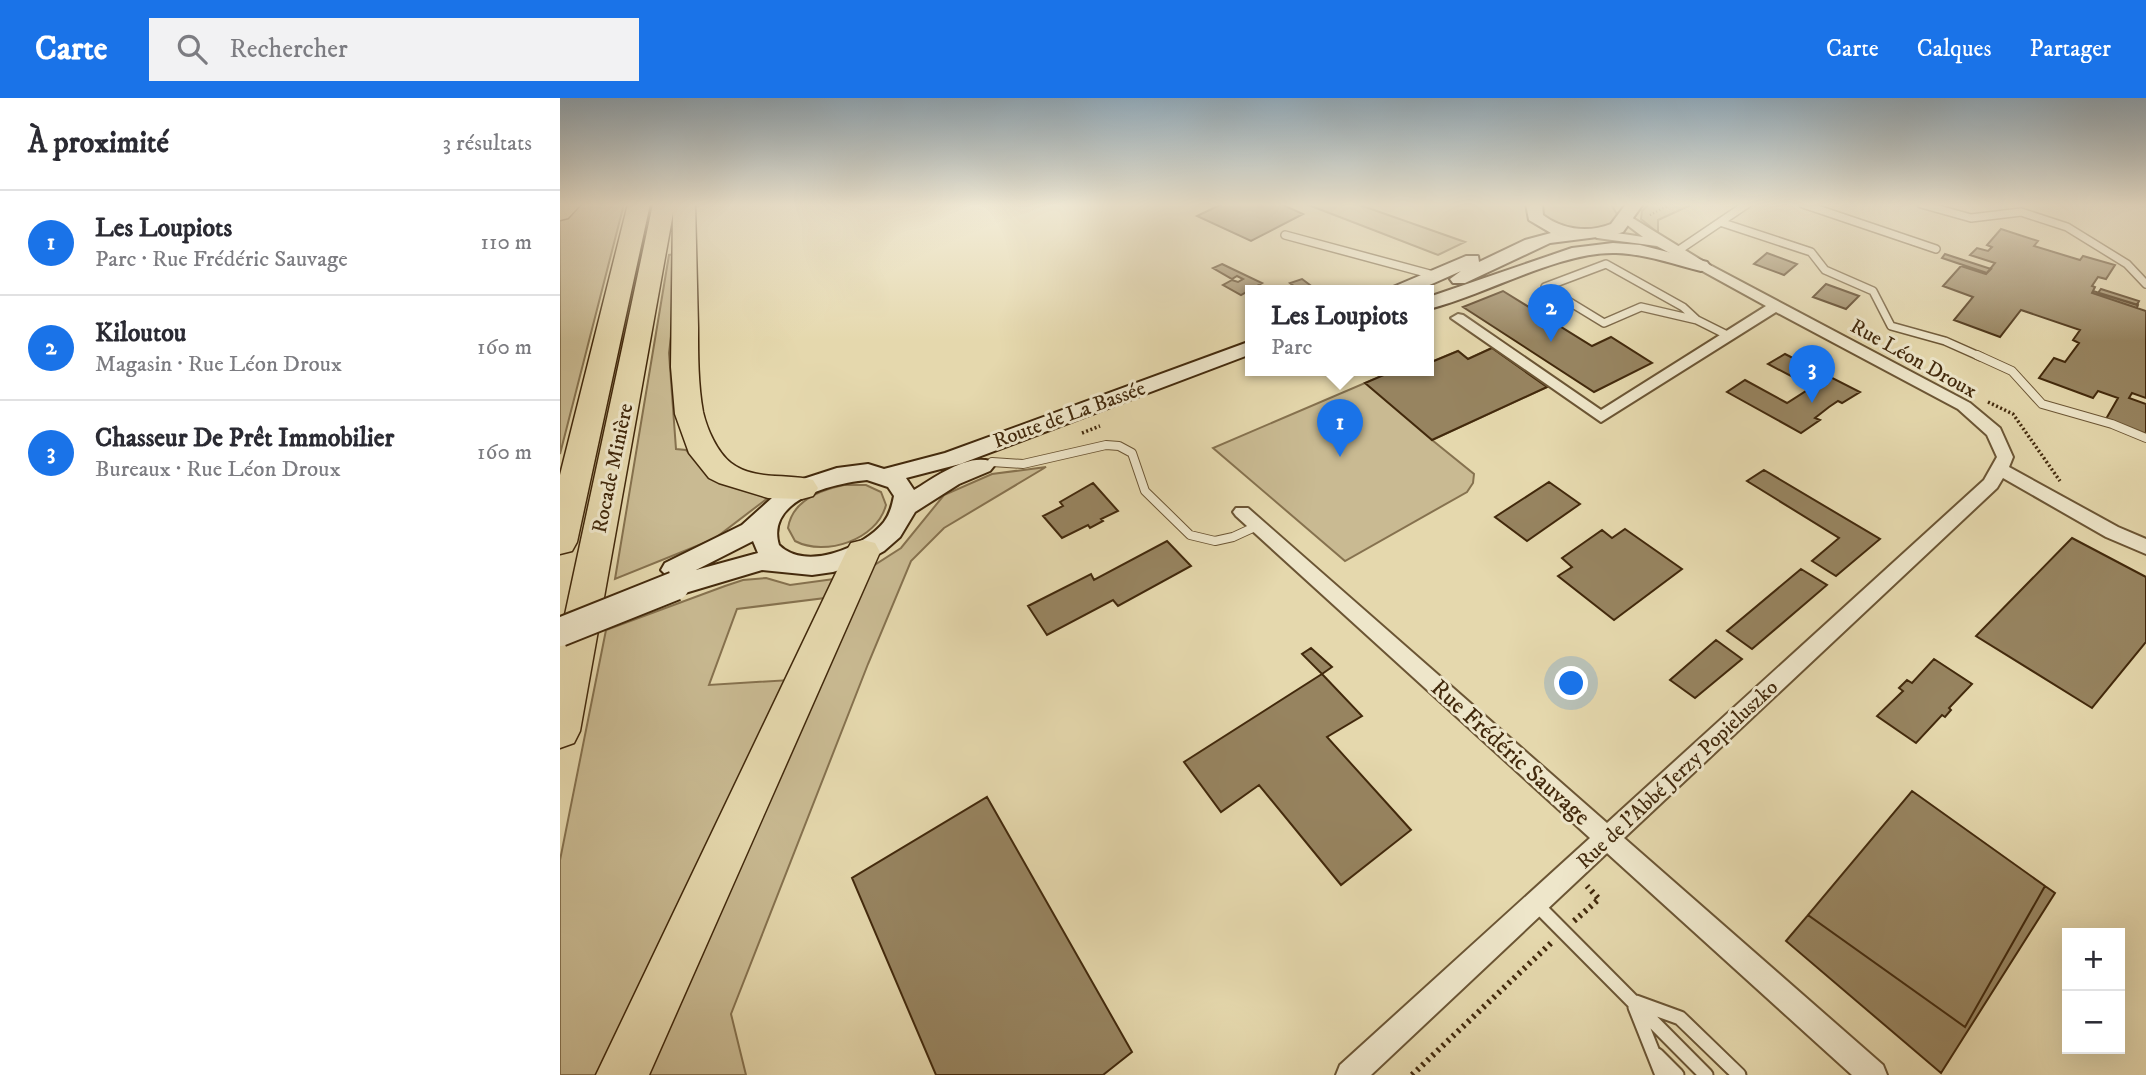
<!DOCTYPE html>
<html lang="fr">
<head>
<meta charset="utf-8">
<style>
	body { margin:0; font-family:"IM FELL DW Pica",serif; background:#f2f2f3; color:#2b2b33 }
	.controls { position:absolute; right:21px; bottom:21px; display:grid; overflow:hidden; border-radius:0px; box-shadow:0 7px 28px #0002 }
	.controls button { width:63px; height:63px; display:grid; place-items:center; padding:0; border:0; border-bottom:2px solid #e1e1e2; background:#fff; color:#2b2b33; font:35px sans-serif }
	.you { position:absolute; left:1012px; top:586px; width:24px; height:24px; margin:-18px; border:5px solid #fff; border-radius:50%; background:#1a73e8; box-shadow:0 0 0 10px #1a73e833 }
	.badge { display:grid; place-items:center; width:46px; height:46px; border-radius:50%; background:#1a73e8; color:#fff; font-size:23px; font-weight:700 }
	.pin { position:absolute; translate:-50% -58px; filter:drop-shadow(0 2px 4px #0008) }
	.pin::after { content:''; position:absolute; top:37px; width:24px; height:21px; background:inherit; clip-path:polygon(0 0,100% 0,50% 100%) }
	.popup { position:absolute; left:685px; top:187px; width:189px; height:91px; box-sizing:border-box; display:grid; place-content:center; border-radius:0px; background:#fff; filter:drop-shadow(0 2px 5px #0005); font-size:23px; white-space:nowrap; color:#7c7c81 }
	.popup b { font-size:26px; color:#2b2b33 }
	.popup::after { content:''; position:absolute; left:50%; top:100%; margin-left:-14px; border:14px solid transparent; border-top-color:#fff }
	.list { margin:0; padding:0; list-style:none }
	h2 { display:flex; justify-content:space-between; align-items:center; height:91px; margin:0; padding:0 28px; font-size:30px }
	h2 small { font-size:23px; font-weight:400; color:#7c7c81 }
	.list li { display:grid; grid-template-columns:46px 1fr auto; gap:21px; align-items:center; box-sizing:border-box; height:105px; padding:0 28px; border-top:2px solid #e1e1e2 }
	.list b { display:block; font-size:26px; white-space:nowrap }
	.list p { margin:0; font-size:23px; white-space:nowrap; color:#7c7c81 }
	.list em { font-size:23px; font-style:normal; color:#7c7c81 }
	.icon { flex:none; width:38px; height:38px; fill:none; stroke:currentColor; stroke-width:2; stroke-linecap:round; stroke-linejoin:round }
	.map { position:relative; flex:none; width:1586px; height:977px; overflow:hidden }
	header { display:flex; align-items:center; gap:42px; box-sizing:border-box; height:98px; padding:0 35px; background:#1a73e8; color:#fff }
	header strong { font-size:33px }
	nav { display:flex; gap:38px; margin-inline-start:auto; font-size:24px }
	.search { width:490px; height:63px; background:#f2f2f3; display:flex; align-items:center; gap:18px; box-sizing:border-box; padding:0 24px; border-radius:0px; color:#7c7c81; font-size:26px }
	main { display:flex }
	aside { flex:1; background:#fff }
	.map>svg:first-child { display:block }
	.green { fill:#c9ba92; stroke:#86724f; stroke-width:2 }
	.building { fill:#978460; stroke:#42290c; stroke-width:2 }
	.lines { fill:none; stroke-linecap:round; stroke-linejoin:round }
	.service-far2-casing { stroke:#6b5534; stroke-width:10 }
	.service-far1-casing { stroke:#6b5534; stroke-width:10 }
	.service-casing { stroke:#6b5534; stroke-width:17 }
	.minor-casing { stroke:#6b5534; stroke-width:4 }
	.secondary-casing { stroke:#42290c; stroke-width:4 }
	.motorway-casing { stroke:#42290c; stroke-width:3 }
	.path-far2 { stroke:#42290c; stroke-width:2.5; stroke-dasharray:1 2.5; stroke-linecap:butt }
	.path-far1 { stroke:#42290c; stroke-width:3.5; stroke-dasharray:2 2.5; stroke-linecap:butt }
	.path { stroke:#42290c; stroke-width:6; stroke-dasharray:2.5 4.5; stroke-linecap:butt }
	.service-far2 { stroke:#eee6ca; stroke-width:7 }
	.service-far1 { stroke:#eee6ca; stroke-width:8 }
	.service { stroke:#eee6ca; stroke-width:13 }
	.minor { fill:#eee6ca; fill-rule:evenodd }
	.secondary { fill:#eee6ca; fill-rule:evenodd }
	.motorway { fill:#e5d8ad; fill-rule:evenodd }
	.secondary-bridge-casing { stroke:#42290c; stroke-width:32; stroke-linecap:butt }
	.secondary-bridge { stroke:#eee6ca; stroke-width:28 }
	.labels { text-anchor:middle; stroke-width:6; stroke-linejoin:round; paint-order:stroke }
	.street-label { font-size:21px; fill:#42290c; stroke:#eee6ca }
	.near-street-label { font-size:24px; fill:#42290c; stroke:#eee6ca }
</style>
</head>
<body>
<header>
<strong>Carte</strong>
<div class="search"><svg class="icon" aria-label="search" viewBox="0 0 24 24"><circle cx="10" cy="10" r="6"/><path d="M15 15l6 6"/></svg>Rechercher</div>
<nav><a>Carte</a><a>Calques</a><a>Partager</a></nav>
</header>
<main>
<aside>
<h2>À proximité<small>3 résultats</small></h2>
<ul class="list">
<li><span class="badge">1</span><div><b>Les Loupiots</b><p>Parc · Rue Frédéric Sauvage</p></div><em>110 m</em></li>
<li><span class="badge">2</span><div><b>Kiloutou</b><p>Magasin · Rue Léon Droux</p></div><em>160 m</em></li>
<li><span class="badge">3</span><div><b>Chasseur De Prêt Immobilier</b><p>Bureaux · Rue Léon Droux</p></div><em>160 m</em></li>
</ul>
</aside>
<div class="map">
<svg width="1586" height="977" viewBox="0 0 1586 977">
	<rect width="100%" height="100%" fill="#e5d8ad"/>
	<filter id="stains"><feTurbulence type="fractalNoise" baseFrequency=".00286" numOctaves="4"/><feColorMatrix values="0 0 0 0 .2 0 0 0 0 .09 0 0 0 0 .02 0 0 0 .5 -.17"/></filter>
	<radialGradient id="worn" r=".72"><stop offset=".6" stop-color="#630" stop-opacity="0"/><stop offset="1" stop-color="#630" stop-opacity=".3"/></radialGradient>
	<path class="green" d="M19 106H64L0 356V122Z
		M746 106H797L905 144 878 157Z
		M982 106H1051L1058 118C1045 142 997 133 981 115Z
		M1089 106H1133L1098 122V135L1081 121 1082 113Z
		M116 156 117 189 109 255 116 351 126 352 151 379 217 393 154 441 55 481 109 157Z
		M932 250 987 289 872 342 914 376 913 385 907 394 785 463 653 350 833 273H869V265L898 253 908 261Z
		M486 369 384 430 351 463 308 566 171 916 186 977H85L310 470 341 450 384 397 432 376Z
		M284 387H306L321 394 326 407C317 442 265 459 235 443L228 430C232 403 260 392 284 387Z
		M206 480 230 487 274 481 265 500 177 511 149 587 230 582 36 977H0V762L46 532 165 488 183 482Z"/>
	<path class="building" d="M662 106H721L743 116 691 143 637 118Z
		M1441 131 1478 143 1474 148 1520 162 1523 158 1555 167 1546 181 1538 179 1532 188 1535 189 1532 195 1586 213V300L1572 295 1569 300 1586 306V337L1546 321 1558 300 1538 293 1533 300 1479 280 1494 260 1505 264 1519 245 1513 242 1520 232 1461 212 1440 239 1394 222 1413 199 1383 188 1401 168 1426 176 1435 165 1410 157 1417 150 1428 153 1432 149 1427 147Z
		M1207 155 1237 166 1224 177 1194 166Z
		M1385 156 1431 171 1427 175 1382 160Z
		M662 166 702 185 681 197 663 187 672 182 678 184 683 181 677 178 672 181 653 170Z
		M742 181 758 193H740L730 185Z
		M1266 186 1299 198 1286 211 1253 199Z
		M1541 191 1579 203 1577 207 1538 195Z
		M943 193 1032 248 1051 239 1092 265 1034 294 903 209Z
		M1533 193 1578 207 1577 210 1532 195Z
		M932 250 987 289 872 342 805 285 833 273H869V265L898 253 908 261Z
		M1225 256 1300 294 1282 305 1278 303 1269 309 1255 320 1260 322 1241 335 1167 294 1185 282 1227 305 1252 289 1208 266Z
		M1204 372 1320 441 1276 478 1252 463 1279 440 1187 383Z
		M989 384 1020 406 967 443 935 419Z
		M533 385 558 413 541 421 543 423 530 430 528 427 502 440 483 418 503 408 500 404Z
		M1065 431 1122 471 1054 522 998 478 1012 469 1002 460 1042 432 1052 440Z
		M1512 440 1586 479V544L1532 610 1416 538Z
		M607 443 631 468 558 508 553 502 487 537 468 508 531 476 534 482Z
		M1241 471 1267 487 1192 551 1167 533Z
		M1156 542 1182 561 1135 600 1110 582Z
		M751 550 772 569 762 576 742 556Z
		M1374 561 1412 586 1389 610 1391 612 1385 619 1382 617 1356 645 1317 618 1343 593 1339 590 1347 582 1352 585Z
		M762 576 802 618 767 639 851 732 781 787 699 687 661 714 624 664Z
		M1352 693 1485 788 1405 929 1248 817Z
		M427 699 572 954 543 977H376L292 780Z
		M1485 788 1495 795 1381 975 1226 843 1248 817 1405 929Z"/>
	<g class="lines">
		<g class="service-far2-casing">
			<path id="service-far2" d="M1243 106 1376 151
				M1361 106 1411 120 1461 114 1507 129 1567 166 1586 186
				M1160 124 1251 154 1265 172 1313 193 1331 228 1385 243 1421 259
				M725 137 877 178
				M1116 154 1187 106
				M1046 166 1123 209 1137 222 1081 209 1044 225 985 189Z
				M1137 222 1169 238"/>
		</g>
		<g class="service-far1-casing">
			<path id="service-far1" d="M1417 257 1452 273 1482 306 1552 326 1586 340
				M432 364 463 366 546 347 559 348 572 355 585 393 630 437 655 443 673 439 697 428"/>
		</g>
		<g class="service-casing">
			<path id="service" d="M976 806 1146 977
				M1076 904 1120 920 1179 977
				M1075 909 1102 977
				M1097 957 1117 977"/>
		</g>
		<g class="minor-casing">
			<path id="minor" d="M1066 116 1146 165 1410 305 1440 330 1453 359 1449 369 1558 429 1586 441V456L1546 439 1443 380 1437 390 1064 740 1323 967 1327 977H1292L1047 755 811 977H776L780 967 1030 740 676 418 673 414 676 410H688L1047 725 1424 382 1437 359 1427 337 1398 311 1216 214 1041 324 891 220 898 216 903 217 1041 312 1206 208 1097 148 1037 140 1031 136 1037 132 1083 139 1062 123 1060 120Z"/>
		</g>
		<g class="secondary-casing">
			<path id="secondary" d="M966 106H982L983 117C1003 132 1028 135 1051 126L1066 106H1083L1063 134 1053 137 990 145 905 185H893L890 181 901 173 856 193H831L833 189 906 158H918L919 164 965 142 991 135 969 122Z
				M1053 145 1080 147 1147 164 1150 168 1141 173C1113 166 1085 156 1056 155 1001 153 925 197 869 211V199L1012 150Z
				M691 243V256L400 366 346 380 354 392C374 380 406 356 430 363L434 368 430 373 399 386 355 414 340 439 324 453 304 464 273 474 252 477 202 472 115 498 106 495 102 488 109 480 101 472 105 465 182 427 222 391 237 383 277 370 308 366 324 371 385 355ZM307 382 328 389 334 398C332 408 330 416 324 424 304 449 246 474 219 447 205 401 275 385 307 382ZM193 443 198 455 136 472Z"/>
		</g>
		<g class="motorway-casing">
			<path id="motorway" d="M0 106H21L8 120 0 122Z
				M68 106H90L17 444 12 453 0 456V377Z
				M93 106H135C136 147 137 188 138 229 138 257 138 287 143 314 147 331 157 354 171 365 194 383 227 375 253 382L258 390 253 398 242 401 208 400 159 385 149 380 129 355 115 316 111 269 113 115 20 633 14 645 0 650V540Z
				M303 442 315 445 320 454 89 977H36L286 454 291 445Z"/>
		</g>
		<path class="path-far2" d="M1090 117 1111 106"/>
		<path class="path-far1" d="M1428 304 1453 316 1500 383
			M522 335 540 328"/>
		<path class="path" d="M1014 823 1039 801 1027 788
			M852 977 992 844"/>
		<use href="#service-far2" class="service-far2"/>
		<use href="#service-far1" class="service-far1"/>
		<use href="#service" class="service"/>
		<use href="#minor" class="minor"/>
		<use href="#secondary" class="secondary"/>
		<use href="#motorway" class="motorway"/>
		<g class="secondary-bridge-casing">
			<path id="secondary-bridge" d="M0 534 115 488"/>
		</g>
		<use href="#secondary-bridge" class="secondary-bridge"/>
	</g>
	<linearGradient id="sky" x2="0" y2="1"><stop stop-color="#91aaba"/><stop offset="0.44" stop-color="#f3edda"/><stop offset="1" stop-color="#f3edda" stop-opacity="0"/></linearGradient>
	<rect width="1586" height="243" fill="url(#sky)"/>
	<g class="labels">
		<g class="street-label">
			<text transform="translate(1354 260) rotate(29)" y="7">Rue Léon Droux</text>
			<text transform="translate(509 316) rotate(-20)" y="7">Route de La Bassée</text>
			<text transform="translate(52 370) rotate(-78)" y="7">Rocade Minière</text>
			<text transform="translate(1117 676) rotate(-43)" y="7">Rue de l'Abbé Jerzy Popieluszko</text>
		</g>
		<g class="near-street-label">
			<text transform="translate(951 654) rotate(42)" y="8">Rue Frédéric Sauvage</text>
		</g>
	</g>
	<rect width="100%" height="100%" filter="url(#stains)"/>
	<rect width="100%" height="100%" fill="url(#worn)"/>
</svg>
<div class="controls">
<button>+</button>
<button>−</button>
</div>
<div class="you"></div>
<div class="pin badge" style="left:780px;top:359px">1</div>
<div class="popup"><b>Les Loupiots</b>Parc</div>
<div class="pin badge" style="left:991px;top:244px">2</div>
<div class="pin badge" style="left:1252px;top:305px">3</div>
</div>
</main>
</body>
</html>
